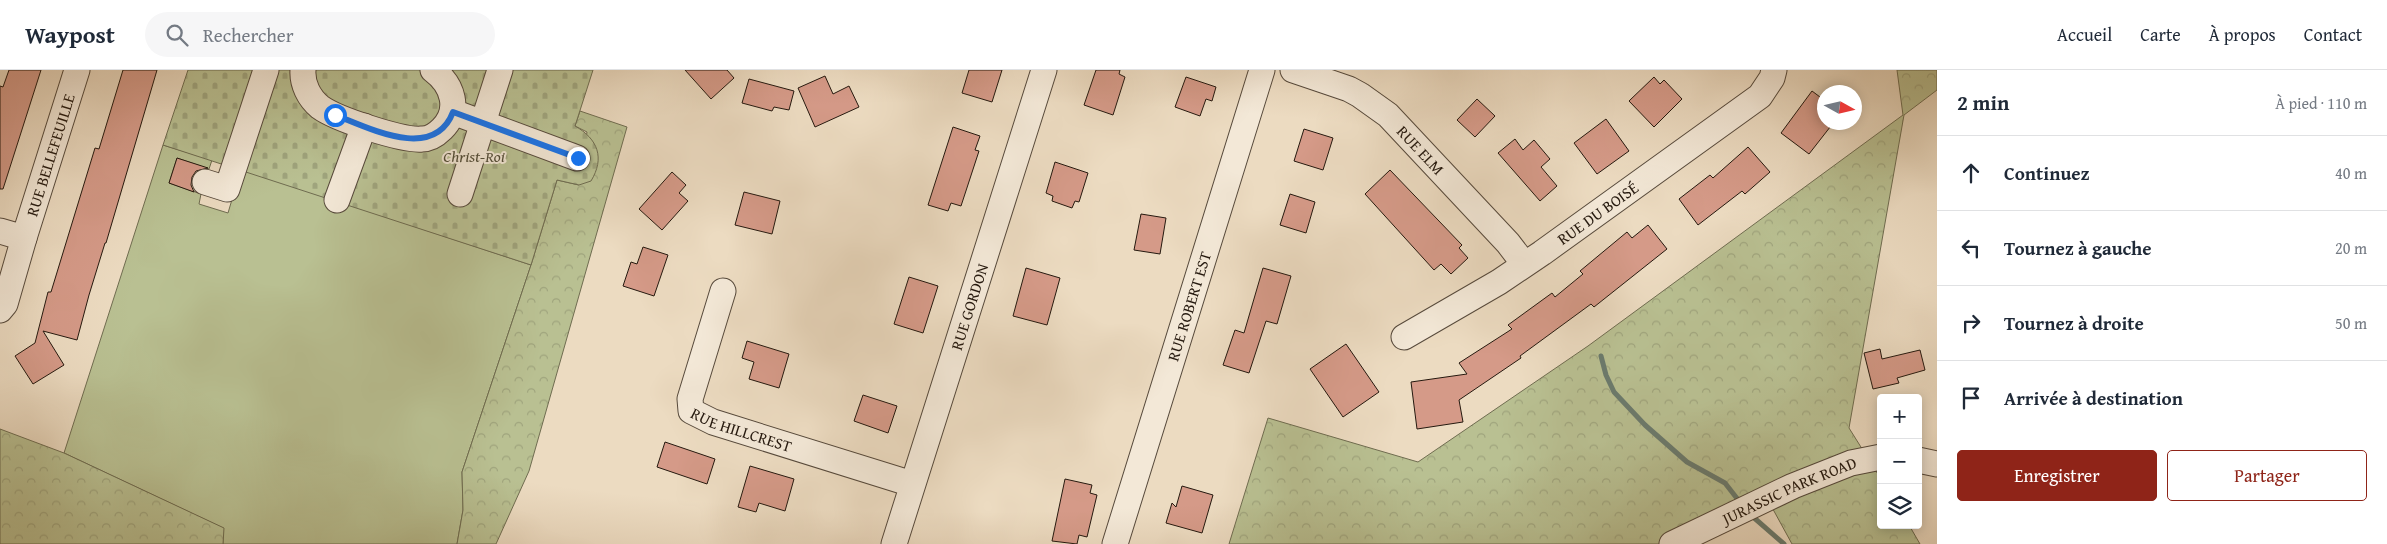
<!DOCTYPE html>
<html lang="fr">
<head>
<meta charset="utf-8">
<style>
	body { margin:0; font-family:"Gentium Book Plus",serif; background:#f6f6f7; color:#1f2937 }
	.controls { position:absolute; right:15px; bottom:15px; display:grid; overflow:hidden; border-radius:5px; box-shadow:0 2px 12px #0003 }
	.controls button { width:45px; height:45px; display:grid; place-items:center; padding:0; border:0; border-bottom:1px solid #e0e1e3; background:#fff; color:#1f2937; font:25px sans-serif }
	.compass { position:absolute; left:1817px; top:15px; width:45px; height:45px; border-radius:50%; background:#fff; box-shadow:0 2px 12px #0003; rotate:98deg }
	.stop { position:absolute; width:15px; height:15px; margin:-11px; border:4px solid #1a73e8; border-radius:50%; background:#fff }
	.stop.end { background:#1a73e8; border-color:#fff; box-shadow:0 1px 5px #0008 }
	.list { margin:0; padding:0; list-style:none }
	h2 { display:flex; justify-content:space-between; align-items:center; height:65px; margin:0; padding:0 20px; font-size:21px }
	h2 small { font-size:16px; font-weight:400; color:#747a83 }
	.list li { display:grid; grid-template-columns:32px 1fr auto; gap:15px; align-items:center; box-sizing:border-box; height:75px; padding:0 20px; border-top:1px solid #e0e1e3 }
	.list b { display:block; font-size:19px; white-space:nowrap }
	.list em { font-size:16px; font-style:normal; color:#747a83 }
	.actions { display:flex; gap:10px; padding:15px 20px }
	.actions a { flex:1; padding:11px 0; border:1px solid #8f2418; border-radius:5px; text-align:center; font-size:18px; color:#8f2418 }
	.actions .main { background:#8f2418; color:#fff }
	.icon { flex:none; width:28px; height:28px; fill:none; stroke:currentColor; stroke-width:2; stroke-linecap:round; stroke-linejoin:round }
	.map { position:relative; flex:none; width:1937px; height:474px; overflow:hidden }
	header { display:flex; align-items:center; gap:30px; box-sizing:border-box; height:70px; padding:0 25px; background:#fff; border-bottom:1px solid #e0e1e3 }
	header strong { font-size:24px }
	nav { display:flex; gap:28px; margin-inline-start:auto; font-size:18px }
	.search { width:350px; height:45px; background:#f6f6f7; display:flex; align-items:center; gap:12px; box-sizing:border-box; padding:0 18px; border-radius:28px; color:#747a83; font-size:19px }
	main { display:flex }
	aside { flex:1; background:#fff }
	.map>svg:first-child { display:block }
	.grass { fill:#b9c092; stroke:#6f6c50 }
	.forest { fill:url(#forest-crowns); stroke:#6f6c50 }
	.cemetery { fill:url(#cemetery-stones); stroke:#6f6c50 }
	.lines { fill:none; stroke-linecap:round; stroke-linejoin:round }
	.stream { stroke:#6b7b6e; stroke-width:5 }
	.building { fill:#d59a88; stroke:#25190f }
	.minor-casing { stroke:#574a3c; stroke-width:27 }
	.minor { stroke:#f3e8d7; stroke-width:25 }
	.route { stroke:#1a73e8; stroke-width:6 }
	.labels { text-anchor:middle; stroke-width:4; stroke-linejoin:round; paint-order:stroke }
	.street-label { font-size:16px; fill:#25190f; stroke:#f3e8d7 }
	.park-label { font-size:16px; font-style:italic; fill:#514b36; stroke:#f3e8d7 }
</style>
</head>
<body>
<header>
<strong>Waypost</strong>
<div class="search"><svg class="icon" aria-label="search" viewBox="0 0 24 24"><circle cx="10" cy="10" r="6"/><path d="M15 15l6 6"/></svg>Rechercher</div>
<nav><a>Accueil</a><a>Carte</a><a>À propos</a><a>Contact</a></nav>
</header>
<main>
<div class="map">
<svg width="1937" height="474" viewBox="0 0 1937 474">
	<defs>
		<pattern id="forest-crowns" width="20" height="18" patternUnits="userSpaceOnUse" patternTransform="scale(1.25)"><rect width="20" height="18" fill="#b9c092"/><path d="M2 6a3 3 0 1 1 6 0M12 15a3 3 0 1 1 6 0" fill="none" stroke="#9fa47d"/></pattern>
		<pattern id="cemetery-stones" width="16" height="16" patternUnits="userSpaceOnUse" patternTransform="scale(1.25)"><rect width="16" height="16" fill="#b9c092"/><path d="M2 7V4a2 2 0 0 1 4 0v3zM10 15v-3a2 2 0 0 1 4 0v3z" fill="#9fa47d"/></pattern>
	</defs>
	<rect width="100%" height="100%" fill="#ecdbc1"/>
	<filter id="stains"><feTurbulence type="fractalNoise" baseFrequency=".004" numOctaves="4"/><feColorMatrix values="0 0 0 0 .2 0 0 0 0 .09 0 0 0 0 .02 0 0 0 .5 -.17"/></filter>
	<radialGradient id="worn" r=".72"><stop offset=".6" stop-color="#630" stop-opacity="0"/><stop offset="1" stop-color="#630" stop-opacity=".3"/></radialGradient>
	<path class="grass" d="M163 75 212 90 209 99 177 88 169 113 201 124 199 134 228 143 241 99 531 195 462 402 463 440 457 474H223V458L64 383Z"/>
	<path class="forest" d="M1897 0H1937V20L1904 45 1849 358 1881 409V455H1909L1920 474H1792L1763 421 1662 474H1229L1268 348 1418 392 1588 276 1903 45Z
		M580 41 627 57 529 401 496 474H457L463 440 462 402 531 195 557 110 579 115 587 62 575 56Z
		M0 359 64 383 224 458 223 474H0Z"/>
	<path class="cemetery" d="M188 0H593L575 56C598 69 605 88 591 111L579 115 557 110 531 195 163 75Z"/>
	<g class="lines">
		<path class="stream" d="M1601 286 1606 305 1614 322 1645 355 1687 392 1725 413 1739 431
			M1752 446 1784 474"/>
	</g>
	<path class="building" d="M9 0H41L3 119H0V16L3 17Z
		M123 0H157L106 173H105L89 225 77 270 43 261 64 295 33 314 15 286 35 273 48 222H51L95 78 99 79Z
		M685 0H727L734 8 711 29Z
		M969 0H1002L992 32 962 23Z
		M1096 0H1120L1119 4 1125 7 1113 45 1084 35Z
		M825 6 833 24 849 16 859 37 815 57 798 18Z
		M1186 7 1216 17 1212 31 1206 29 1200 46 1175 37Z
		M1654 7 1660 14 1664 10 1682 29 1654 57 1629 31Z
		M749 9 794 21 789 40 774 37 772 41 742 33Z
		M1812 21 1824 30V52H1834L1809 84 1781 63Z
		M1477 29 1495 46 1475 67 1457 50Z
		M1606 49 1629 81 1597 104 1574 73Z
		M953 57 980 66 975 80 979 81 961 136 951 133 948 141 928 135Z
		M1304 59 1333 68 1323 100 1294 91Z
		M1515 69 1523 80 1534 70 1550 89 1541 97 1557 116 1540 131 1498 83Z
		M1748 77 1770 102 1745 124 1742 121 1698 155 1679 129 1710 105 1713 108Z
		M177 88 208 98 196 101 192 107 191 115 194 122 169 113Z
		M1055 92 1088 103 1079 132 1075 131 1072 138 1052 131 1053 126 1046 123Z
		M1390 100 1462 175 1459 178 1468 188 1451 204 1441 194 1434 200 1365 124Z
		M672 102 686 115 679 123 688 131 662 160 639 139Z
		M744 122 780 131 772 164 735 155Z
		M1290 124 1315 132 1306 163 1280 155Z
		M1141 144 1166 148 1160 184 1134 180Z
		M1648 155 1667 179 1594 237 1591 234 1520 286 1521 288 1459 330 1463 352 1417 359 1411 312 1467 304 1459 293 1512 259 1508 255 1552 223 1555 227 1583 204 1580 201 1627 162 1632 168Z
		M643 177 668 185 654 226 623 216 631 192 637 194Z
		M1026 198 1060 208 1047 255 1013 246Z
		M1263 198 1291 206 1277 254 1266 251 1249 303 1223 295 1235 260 1244 263Z
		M909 207 938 216 923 263 894 254Z
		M747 271 789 284 779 318 749 309 754 292 742 288Z
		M1346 274 1379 322 1343 347 1310 299Z
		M1880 279 1882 289 1920 280 1925 300 1897 308 1899 313 1873 319 1864 283Z
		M863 325 897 336 888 363 854 351Z
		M665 372 715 389 707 414 657 397Z
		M750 396 794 409 785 441 759 433 756 442 738 437Z
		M1065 409 1092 415 1090 423 1097 425 1087 467 1079 465 1077 474 1052 471Z
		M1182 416 1213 425 1202 463 1166 453 1172 433 1176 437Z"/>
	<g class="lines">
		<g class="minor-casing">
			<g id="minor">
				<path d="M303 0C302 14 309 28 320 37 336 49 403 71 422 69 430 69 437 64 442 59 461 40 453 15 433 0"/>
				<path id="s1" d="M1293 0 1349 19 1360 25 1388 45 1508 173 1524 194"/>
				<path d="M453 42 577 88"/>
				<path d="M205 112 227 119 266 0"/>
				<path d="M460 124 500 0"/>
				<path d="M337 130 364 56"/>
				<path id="s2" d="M0 161 24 168 77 0"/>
				<path id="s3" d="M723 221 690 329 691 341 713 352 912 414"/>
				<path d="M0 240 5 234 24 168"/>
				<path id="s4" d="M1404 267 1499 212 1542 183 1760 26 1772 8 1774 0"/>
				<path d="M1918 390 1937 394"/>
				<path id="s5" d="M894 474 1044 0"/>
				<path id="s6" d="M1115 474 1262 0"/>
				<path id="s7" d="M1672 474 1793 416 1851 393 1881 387"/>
			</g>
		</g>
		<use href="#minor" class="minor"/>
	</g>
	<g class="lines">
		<path class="route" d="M335 45C369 58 434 92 453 42L578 88"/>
	</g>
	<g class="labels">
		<g class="street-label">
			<text dy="6" stroke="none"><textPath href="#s1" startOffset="154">RUE ELM</textPath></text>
			<text dy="6" stroke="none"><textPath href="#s2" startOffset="112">RUE BELLEFEUILLE</textPath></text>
			<text dy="6" stroke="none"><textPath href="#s4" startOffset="230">RUE DU BOISÉ</textPath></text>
			<text dy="6" stroke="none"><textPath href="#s5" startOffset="249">RUE GORDON</textPath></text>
			<text dy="6" stroke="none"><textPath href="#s6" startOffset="249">RUE ROBERT EST</textPath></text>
			<text dy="6" stroke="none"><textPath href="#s3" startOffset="179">RUE HILLCREST</textPath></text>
			<text dy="6" stroke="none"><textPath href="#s7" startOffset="129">JURASSIC PARK ROAD</textPath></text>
		</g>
		<g class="park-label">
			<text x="474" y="92">Christ-Roi</text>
		</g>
	</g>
	<rect width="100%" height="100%" filter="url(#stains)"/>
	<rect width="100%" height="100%" fill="url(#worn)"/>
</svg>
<div class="controls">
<button>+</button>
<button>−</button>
<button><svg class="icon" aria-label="layers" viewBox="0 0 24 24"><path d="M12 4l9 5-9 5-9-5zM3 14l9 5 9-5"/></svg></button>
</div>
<svg class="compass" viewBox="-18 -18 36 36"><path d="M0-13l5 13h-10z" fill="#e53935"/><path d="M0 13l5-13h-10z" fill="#747a83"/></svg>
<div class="stop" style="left:335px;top:45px"></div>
<div class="stop end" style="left:578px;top:88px"></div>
</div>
<aside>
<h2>2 min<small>À pied · 110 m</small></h2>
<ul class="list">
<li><svg class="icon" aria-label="ahead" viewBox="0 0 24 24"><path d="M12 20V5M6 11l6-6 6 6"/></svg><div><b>Continuez</b></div><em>40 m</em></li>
<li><svg class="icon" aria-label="left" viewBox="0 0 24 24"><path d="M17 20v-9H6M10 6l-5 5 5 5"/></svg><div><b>Tournez à gauche</b></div><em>20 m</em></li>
<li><svg class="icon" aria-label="right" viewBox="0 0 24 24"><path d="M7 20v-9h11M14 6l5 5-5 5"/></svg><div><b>Tournez à droite</b></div><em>50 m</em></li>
<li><svg class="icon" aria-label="arrive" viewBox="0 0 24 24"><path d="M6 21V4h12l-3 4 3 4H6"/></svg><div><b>Arrivée à destination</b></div></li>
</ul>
<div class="actions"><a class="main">Enregistrer</a><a>Partager</a></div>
</aside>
</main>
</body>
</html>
